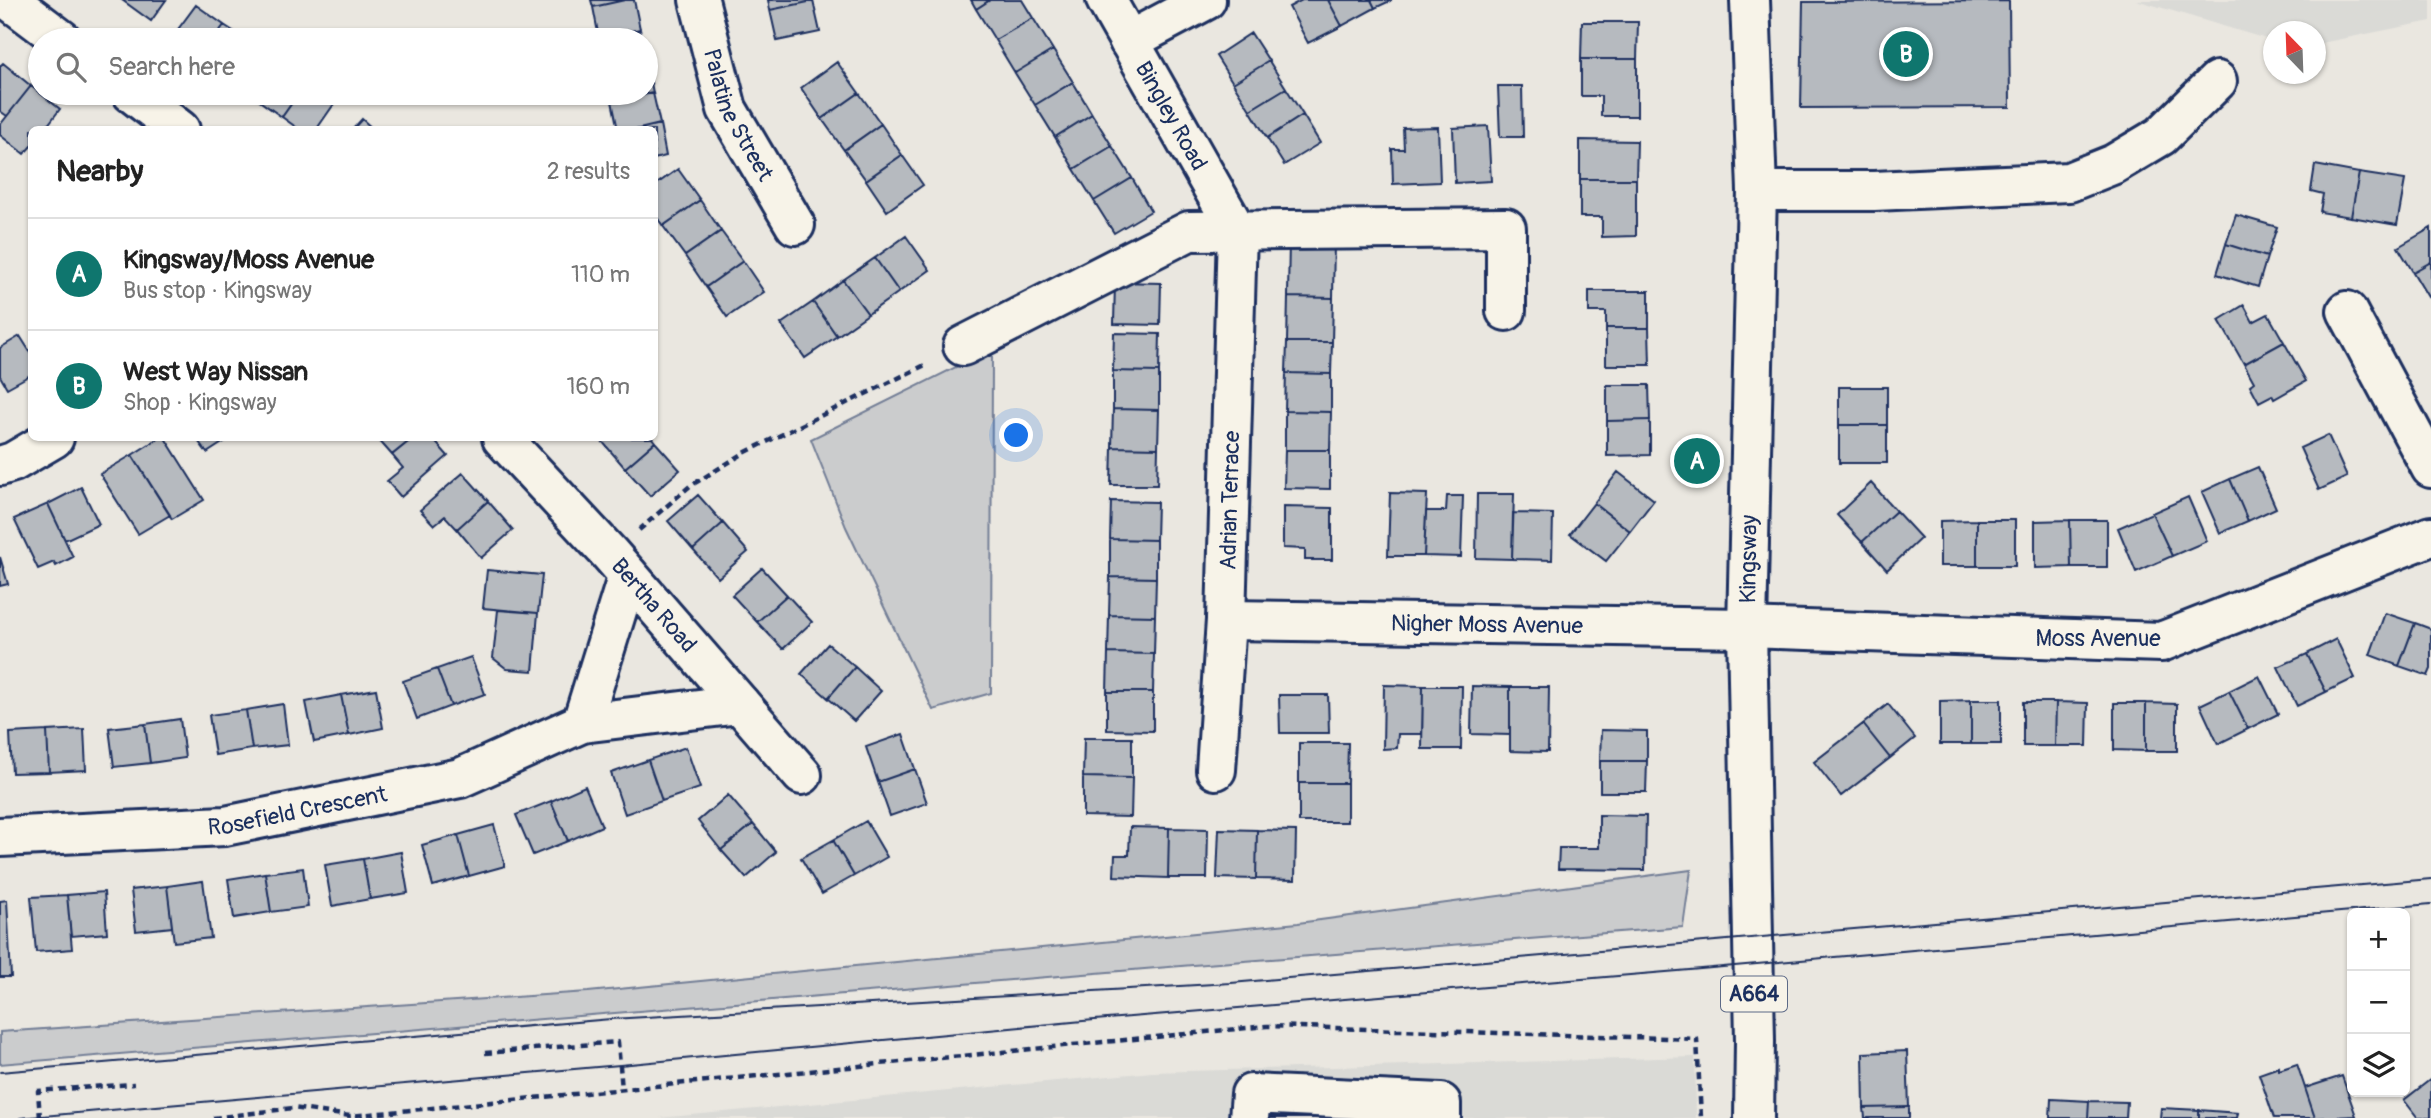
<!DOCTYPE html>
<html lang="en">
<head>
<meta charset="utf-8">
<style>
	body { margin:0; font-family:Pangolin,sans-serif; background:#f2f2f2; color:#222 }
	.controls { position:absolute; right:21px; bottom:21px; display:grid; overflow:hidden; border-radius:10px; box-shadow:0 2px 5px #0004 }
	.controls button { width:63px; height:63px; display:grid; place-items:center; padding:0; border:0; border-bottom:2px solid #e0e0e0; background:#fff; color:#222; font:35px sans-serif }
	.compass { position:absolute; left:2263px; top:21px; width:63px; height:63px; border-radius:50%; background:#fff; box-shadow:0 2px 5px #0004; rotate:337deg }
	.you { position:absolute; left:1017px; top:436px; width:24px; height:24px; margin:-18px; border:5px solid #fff; border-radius:50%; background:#1a73e8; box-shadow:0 0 0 10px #1a73e833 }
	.badge { display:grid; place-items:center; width:46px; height:46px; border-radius:50%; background:#0f766e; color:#fff; font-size:23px; font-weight:700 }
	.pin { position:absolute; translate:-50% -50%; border:4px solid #fff; box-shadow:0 2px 7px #0006 }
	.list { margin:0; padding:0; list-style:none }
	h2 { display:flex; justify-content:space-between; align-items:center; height:91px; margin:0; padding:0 28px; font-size:30px }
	h2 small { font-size:23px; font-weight:400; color:#767676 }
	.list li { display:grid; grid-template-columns:46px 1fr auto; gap:21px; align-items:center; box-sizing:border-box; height:112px; padding:0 28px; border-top:2px solid #e0e0e0 }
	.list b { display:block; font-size:26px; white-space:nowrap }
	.list p { margin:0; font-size:23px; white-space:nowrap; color:#767676 }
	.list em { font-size:23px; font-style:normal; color:#767676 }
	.icon { flex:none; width:38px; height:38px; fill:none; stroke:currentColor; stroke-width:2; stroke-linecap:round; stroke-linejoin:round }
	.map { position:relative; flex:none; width:2431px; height:1118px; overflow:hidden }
	.search { position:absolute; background:#fff; box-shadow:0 2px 5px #0004; left:28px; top:28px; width:630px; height:77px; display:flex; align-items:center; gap:18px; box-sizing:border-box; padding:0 24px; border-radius:38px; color:#767676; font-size:26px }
	.panel { position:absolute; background:#fff; box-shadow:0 2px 5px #0004; left:28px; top:126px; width:630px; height:315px; border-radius:10px }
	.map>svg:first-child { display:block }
	.built { fill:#dadad6 }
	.green { fill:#cbcccd; stroke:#737e96; stroke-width:2 }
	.building { fill:#b6babf; stroke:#1b2f5e; stroke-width:2 }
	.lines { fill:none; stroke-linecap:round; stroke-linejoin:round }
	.minor-casing { stroke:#1b2f5e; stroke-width:44 }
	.major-casing { stroke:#1b2f5e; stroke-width:44 }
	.path { stroke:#1b2f5e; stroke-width:4.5; stroke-dasharray:7 5; stroke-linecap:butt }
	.minor { stroke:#f7f3e8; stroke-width:38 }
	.major { stroke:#f7f3e8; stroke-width:38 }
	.tram { stroke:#1b2f5e; stroke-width:2 }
	.labels { text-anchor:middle; stroke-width:7; stroke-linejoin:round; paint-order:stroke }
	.shield { fill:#f7f3e8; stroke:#5d6a87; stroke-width:2 }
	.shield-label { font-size:21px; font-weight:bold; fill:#1b2f5e }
	.street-label { font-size:23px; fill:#1b2f5e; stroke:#f7f3e8 }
</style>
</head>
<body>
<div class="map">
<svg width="2431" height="1118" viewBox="0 0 2431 1118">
	<rect width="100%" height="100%" fill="#eae7e0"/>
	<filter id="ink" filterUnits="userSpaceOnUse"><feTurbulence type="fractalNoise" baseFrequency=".0143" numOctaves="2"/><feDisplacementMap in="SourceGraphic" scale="14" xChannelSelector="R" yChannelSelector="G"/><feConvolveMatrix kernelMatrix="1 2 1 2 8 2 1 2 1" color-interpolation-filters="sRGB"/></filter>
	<g filter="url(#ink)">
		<path class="built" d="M2136 0H2431V21L2316 44V32H2274L2273 41Z
			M1695 1057 1696 1118H659L1152 1072Z"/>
		<path class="green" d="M992 349 991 693 933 710 846 527 811 439Z
			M1691 870 1683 927 1193 965 0 1064V1032L588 992 1298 923Z"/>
		<path class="building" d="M122 0H166L151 21Z
			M591 0H625L593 7Z
			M625 0H634L640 29 599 38 593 7Z
			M768 0H813V1L770 10Z
			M971 0H990L976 9Z
			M990 0H1022L1033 18 995 40 976 9Z
			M1302 0H1328L1342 26 1308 43 1289 7Z
			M1328 0H1371L1375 8 1342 26Z
			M1371 0H1392L1375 8Z
			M813 1 820 32 777 41 770 10Z
			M2009 1 2010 107 1801 108 1803 2Z
			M196 5 224 25 213 40H178L173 36Z
			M1033 18 1053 50 1015 73 995 40Z
			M1582 22H1638L1637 59H1581Z
			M224 25 247 40H213Z
			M640 29 642 40H599V38Z
			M1251 33 1269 61 1233 83 1216 56Z
			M1053 50 1073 82 1035 105 1015 73Z
			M1581 59H1637V116H1601V96H1581Z
			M647 61 653 93 612 101 610 93H646Z
			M1269 61 1286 88 1250 110 1233 83Z
			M837 62 859 93 822 119 801 88Z
			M3 63 31 86 7 116 0 111V66Z
			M1073 82 1092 114 1055 137 1035 105Z
			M31 86 60 109 44 130H32V145L24 154 0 135V125Z
			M1498 86H1522L1523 137H1500Z
			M1286 88 1303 115 1267 138 1250 110Z
			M257 93H299L282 117 254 97Z
			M299 93H319L334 104 316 130H300L282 117Z
			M653 93 660 124 635 130H618L612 101Z
			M859 93 881 124 844 150 822 119Z
			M1092 114 1112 146 1074 169 1055 137Z
			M1303 115 1320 143 1284 165 1267 138Z
			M362 119 374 130H352Z
			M660 124 666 156 654 159V130H635Z
			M881 124 902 155 866 180 844 150Z
			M1488 126 1491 181 1455 183 1453 128Z
			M1438 127 1440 182 1393 184 1392 149H1404L1403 128Z
			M1580 140 1637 141 1636 179H1580Z
			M1112 146 1132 178 1094 201 1074 169Z
			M902 155 923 185 887 211 866 180Z
			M2315 165 2359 173 2351 217 2320 212 2323 194 2311 191Z
			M678 169 700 200 663 226 654 213V186Z
			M2359 173 2405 180 2397 225 2351 217Z
			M1132 178 1151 211 1114 233 1094 201Z
			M1580 179H1636V236L1602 237V217H1580Z
			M700 200 721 231 685 256 663 226Z
			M2236 215 2277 227 2267 257 2226 244Z
			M2431 228V262L2413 272 2398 247Z
			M721 231 743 261 706 287 685 256Z
			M906 236 930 270 899 292 875 258Z
			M1289 240 1334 241 1333 298 1288 297Z
			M2226 244 2267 257 2258 287 2217 274Z
			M875 258 899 292 868 314 843 280Z
			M743 261 764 292 727 317 706 287Z
			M2431 262V295L2428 297 2413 272Z
			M843 280 868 314 837 336 813 302Z
			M1115 282 1161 283 1160 325 1114 324Z
			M1589 291H1649V328H1606V312H1589Z
			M1288 297 1333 298 1332 342H1287Z
			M813 302 837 336 805 358 781 324Z
			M2244 305 2253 322 2268 314 2284 342 2244 364 2219 320Z
			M1606 328H1649L1650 365H1606Z
			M1114 333 1160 334 1159 372 1113 371Z
			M20 336 32 355V374L7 388 0 376V348Z
			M1287 342H1332L1331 374 1286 373Z
			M2284 342 2306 381 2274 399 2272 395 2259 402 2250 385 2254 382 2244 364Z
			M1113 371 1159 372V410L1113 409Z
			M1286 373 1331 374V412L1285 411Z
			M1607 385H1649L1650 420 1607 421Z
			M1839 387H1887V425H1839Z
			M1113 409 1159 410 1158 448 1112 447Z
			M1285 411 1331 412 1330 450H1285Z
			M1650 420V455L1607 456V421Z
			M1839 425H1887V463H1839Z
			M2328 435 2347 477 2319 490 2300 448Z
			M159 438H165L204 500 172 519 132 455Z
			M196 438H230L207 453Z
			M377 438H413L392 455Z
			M413 438H432L448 456 401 497 387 481 403 468 392 455Z
			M604 438H652L655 442 625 468 601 440Z
			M655 442 680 470 650 496 625 468Z
			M1112 447 1158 448 1157 485H1111Z
			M1285 450H1330V489L1284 488Z
			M132 455 170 515 138 534 100 474Z
			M2258 467 2276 508 2248 521 2230 479Z
			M1618 472 1654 500 1630 531 1594 503Z
			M463 473 488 501 457 529 445 516 434 525 420 510Z
			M2230 479 2248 521 2220 533 2202 492Z
			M1871 483 1896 511 1862 542 1837 515Z
			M81 487 99 524 65 540 48 504Z
			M1390 493 1427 494 1424 556H1388Z
			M1477 494H1514L1512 559 1476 558Z
			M698 495 723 523 693 550 668 521Z
			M1447 496H1463L1461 557 1424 556 1426 511H1446Z
			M2188 497 2207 541 2172 556 2152 513Z
			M488 501 513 530 481 558 457 529Z
			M1111 501 1157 502 1156 540 1110 539Z
			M1594 503 1630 531 1606 561 1570 534Z
			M48 504 73 557 56 566 54 562 38 569 14 519Z
			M1283 507 1332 508V560H1305V549L1283 548Z
			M1896 511 1921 538 1887 570 1862 542Z
			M1513 513 1553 514 1552 560 1512 559Z
			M2152 513 2172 556 2136 572 2118 528Z
			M1977 520V566H1940V521Z
			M1977 520H2015V566H1977Z
			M2070 520 2071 567 2035 568V521Z
			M2070 520H2107V567H2071Z
			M723 523 748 552 718 578 693 550Z
			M1110 539 1156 540V578L1110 577Z
			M0 557 8 584 0 586Z
			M762 568 787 595 757 622 732 595Z
			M487 570 542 575 538 613 483 608Z
			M1110 577 1156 578 1155 616 1109 615Z
			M787 595 812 622 783 649 757 622Z
			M498 610 538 613 533 671 507 669 493 658Z
			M2385 613 2415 623 2399 666 2370 655Z
			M1109 615 1155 616 1154 654 1108 653Z
			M2415 623 2431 629V669L2428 676 2399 666Z
			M2336 639 2355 678 2326 692 2307 654Z
			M828 644 855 667 828 698 801 674Z
			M1108 653 1154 654 1153 692H1107Z
			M2307 654 2326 692 2297 706 2278 667Z
			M471 657 485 694 451 706 437 669Z
			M855 667 881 691 854 721 828 698Z
			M437 669 451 706 417 719 403 681Z
			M2259 676 2278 714 2248 729 2229 691Z
			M1384 685 1423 686 1422 734H1398L1397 748 1383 749Z
			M1423 686H1462L1461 749H1422Z
			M1472 686 1510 687V735L1471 734Z
			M1510 687H1549L1548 752 1510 751Z
			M376 689 383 728 349 735 341 695Z
			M2229 691 2248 729 2218 744 2200 705Z
			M1107 692H1153V731L1107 730Z
			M341 695 349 735 314 742 306 702Z
			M1279 695H1328L1329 733H1280Z
			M1971 700H2001V744H1971Z
			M1971 700V744H1940V701Z
			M2023 702H2056L2055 746H2023Z
			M2056 702 2088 703 2087 746H2055Z
			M2114 703H2146V751L2114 750Z
			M2146 703 2177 704V751H2146Z
			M283 704 288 745 252 749 246 710Z
			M1888 704 1915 738 1890 758 1863 724Z
			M246 710 252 749 215 755 209 715Z
			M180 719 185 758 150 763 145 724Z
			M145 724 150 763 114 767 109 728Z
			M1863 724 1890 758 1841 796 1814 762Z
			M84 729 86 770 49 772 47 731Z
			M1601 730 1647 731V761H1600Z
			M47 731 49 772 12 773 10 733Z
			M903 734 915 769 878 782 866 747Z
			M1084 738H1132V778L1083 777Z
			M1299 743H1348L1347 783H1299Z
			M686 747 700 788 662 801 648 760Z
			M648 760 662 801 625 814 611 773Z
			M1600 761H1647L1646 792H1600Z
			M915 769 927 803 890 816 878 782Z
			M1083 777 1132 778 1131 817 1083 816Z
			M1299 783H1347V822H1299Z
			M585 786 602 826 568 841 551 801Z
			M728 795 753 824 721 850 698 821Z
			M551 801 568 841 533 855 516 815Z
			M1599 815 1646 816 1645 870 1558 869 1559 848H1599Z
			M866 821 887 857 854 876 833 840Z
			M753 824 776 852 746 878 721 850Z
			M494 825 505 866 469 876 458 835Z
			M1130 827 1169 828 1168 878 1114 876 1115 855H1129Z
			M1169 828 1208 829 1207 878H1168Z
			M1219 829 1257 830 1256 879 1217 878Z
			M1257 830 1296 831 1295 880 1256 879Z
			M458 835 469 876 433 886 422 845Z
			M833 840 854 876 822 894 801 858Z
			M401 852 408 893 370 899 363 859Z
			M363 859 370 899 332 906 325 865Z
			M303 868 308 907 271 912 265 873Z
			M265 873 271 912 234 918 228 879Z
			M203 881 211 938 174 942 167 886Z
			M167 886 172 927 136 931 131 890Z
			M104 892 107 933 71 936 67 895Z
			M67 895 72 949 36 952 31 897Z
			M7 900 11 977H0V901Z
			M1907 1051 1909 1107 1864 1108 1863 1053Z
			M2297 1064 2315 1118H2274L2259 1074 2279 1067V1070Z
			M2342 1076 2356 1116 2315 1118 2305 1088Z
			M2431 1079V1118H2418L2404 1100Z
			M2051 1099 2089 1101 2088 1118H2050Z
			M2089 1101 2127 1102 2126 1118H2088Z
			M1909 1107V1118H1865L1864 1108Z
			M1270 1108 1343 1113 1342 1118H1269Z
			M2161 1108 2199 1110V1118H2160Z
			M2199 1110 2238 1113 2237 1118H2199Z"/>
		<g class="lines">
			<g class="minor-casing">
				<g id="minor">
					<path d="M9 0 62 40"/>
					<path id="s1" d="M699 0 727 109 795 225"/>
					<path id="s2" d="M1106 0 1237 231"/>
					<path d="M1129 41 1206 0"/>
					<path d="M132 93 180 130"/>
					<path d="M1757 191H1874L2069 182 2114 164 2161 136 2217 81"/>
					<path d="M2347 311 2431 468"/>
					<path d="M963 346 1189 231 1506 228V311"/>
					<path id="s3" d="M502 438 610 554 802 775"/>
					<path d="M0 466 13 462 54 438"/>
					<path id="s4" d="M1226 620 1747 628 2161 642 2431 536"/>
					<path d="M582 723 628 575"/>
					<path id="s5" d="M1216 770 1226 620 1237 231"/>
					<path id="s6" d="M0 837 225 826 460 778 582 723 740 704"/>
					<path d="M1249 1118 1251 1094 1441 1103V1118"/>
				</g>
			</g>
			<g class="major-casing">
				<path id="major" d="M1750 0 1757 191 1747 628 1755 1041 1754 1118"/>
			</g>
			<path class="path" d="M639 530 690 486 746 452 927 364
				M485 1053 618 1042 622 1090
				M40 1118 38 1091 134 1084
				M213 1118 293 1108 350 1116 1267 1026 1697 1039 1701 1118"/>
			<use href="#minor" class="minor"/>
			<use href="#major" class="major"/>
			<path class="tram" d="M0 1072 611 1019 1231 983 2431 879
				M20 1118 620 1065 1083 1021 1678 971 2431 904"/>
		</g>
	</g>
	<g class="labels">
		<rect class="shield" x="1721" y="976.5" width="66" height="35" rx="5"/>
		<g class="shield-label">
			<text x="1754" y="1001">A664</text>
		</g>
		<g class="street-label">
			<text dy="8" stroke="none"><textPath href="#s1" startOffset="122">Palatine Street</textPath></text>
			<text dy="8" stroke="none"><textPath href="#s2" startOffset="133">Bingley Road</textPath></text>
			<text dy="8" stroke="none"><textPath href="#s5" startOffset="270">Adrian Terrace</textPath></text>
			<text transform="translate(1748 559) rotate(-89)" y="8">Kingsway</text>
			<text dy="8" stroke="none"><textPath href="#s3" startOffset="226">Bertha Road</textPath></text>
			<text dy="8" stroke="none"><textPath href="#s4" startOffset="261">Nigher Moss Avenue</textPath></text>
			<text x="2098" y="646">Moss Avenue</text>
			<text dy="8" stroke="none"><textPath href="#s6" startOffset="299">Rosefield Crescent</textPath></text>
		</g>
	</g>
</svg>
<div class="controls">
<button>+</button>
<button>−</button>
<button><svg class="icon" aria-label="layers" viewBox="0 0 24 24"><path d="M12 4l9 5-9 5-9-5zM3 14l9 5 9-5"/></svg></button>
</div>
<svg class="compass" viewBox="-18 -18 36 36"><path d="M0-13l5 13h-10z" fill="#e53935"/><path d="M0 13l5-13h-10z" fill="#767676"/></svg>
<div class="you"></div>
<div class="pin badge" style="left:1697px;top:461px">A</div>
<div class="pin badge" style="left:1906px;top:54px">B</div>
<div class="search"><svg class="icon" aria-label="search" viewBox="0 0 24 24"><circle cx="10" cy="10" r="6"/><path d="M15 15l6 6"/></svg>Search here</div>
<section class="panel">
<h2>Nearby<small>2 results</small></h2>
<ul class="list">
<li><span class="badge">A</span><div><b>Kingsway/Moss Avenue</b><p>Bus stop · Kingsway</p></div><em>110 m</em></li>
<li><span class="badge">B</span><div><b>West Way Nissan</b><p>Shop · Kingsway</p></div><em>160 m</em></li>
</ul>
</section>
</div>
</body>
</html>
